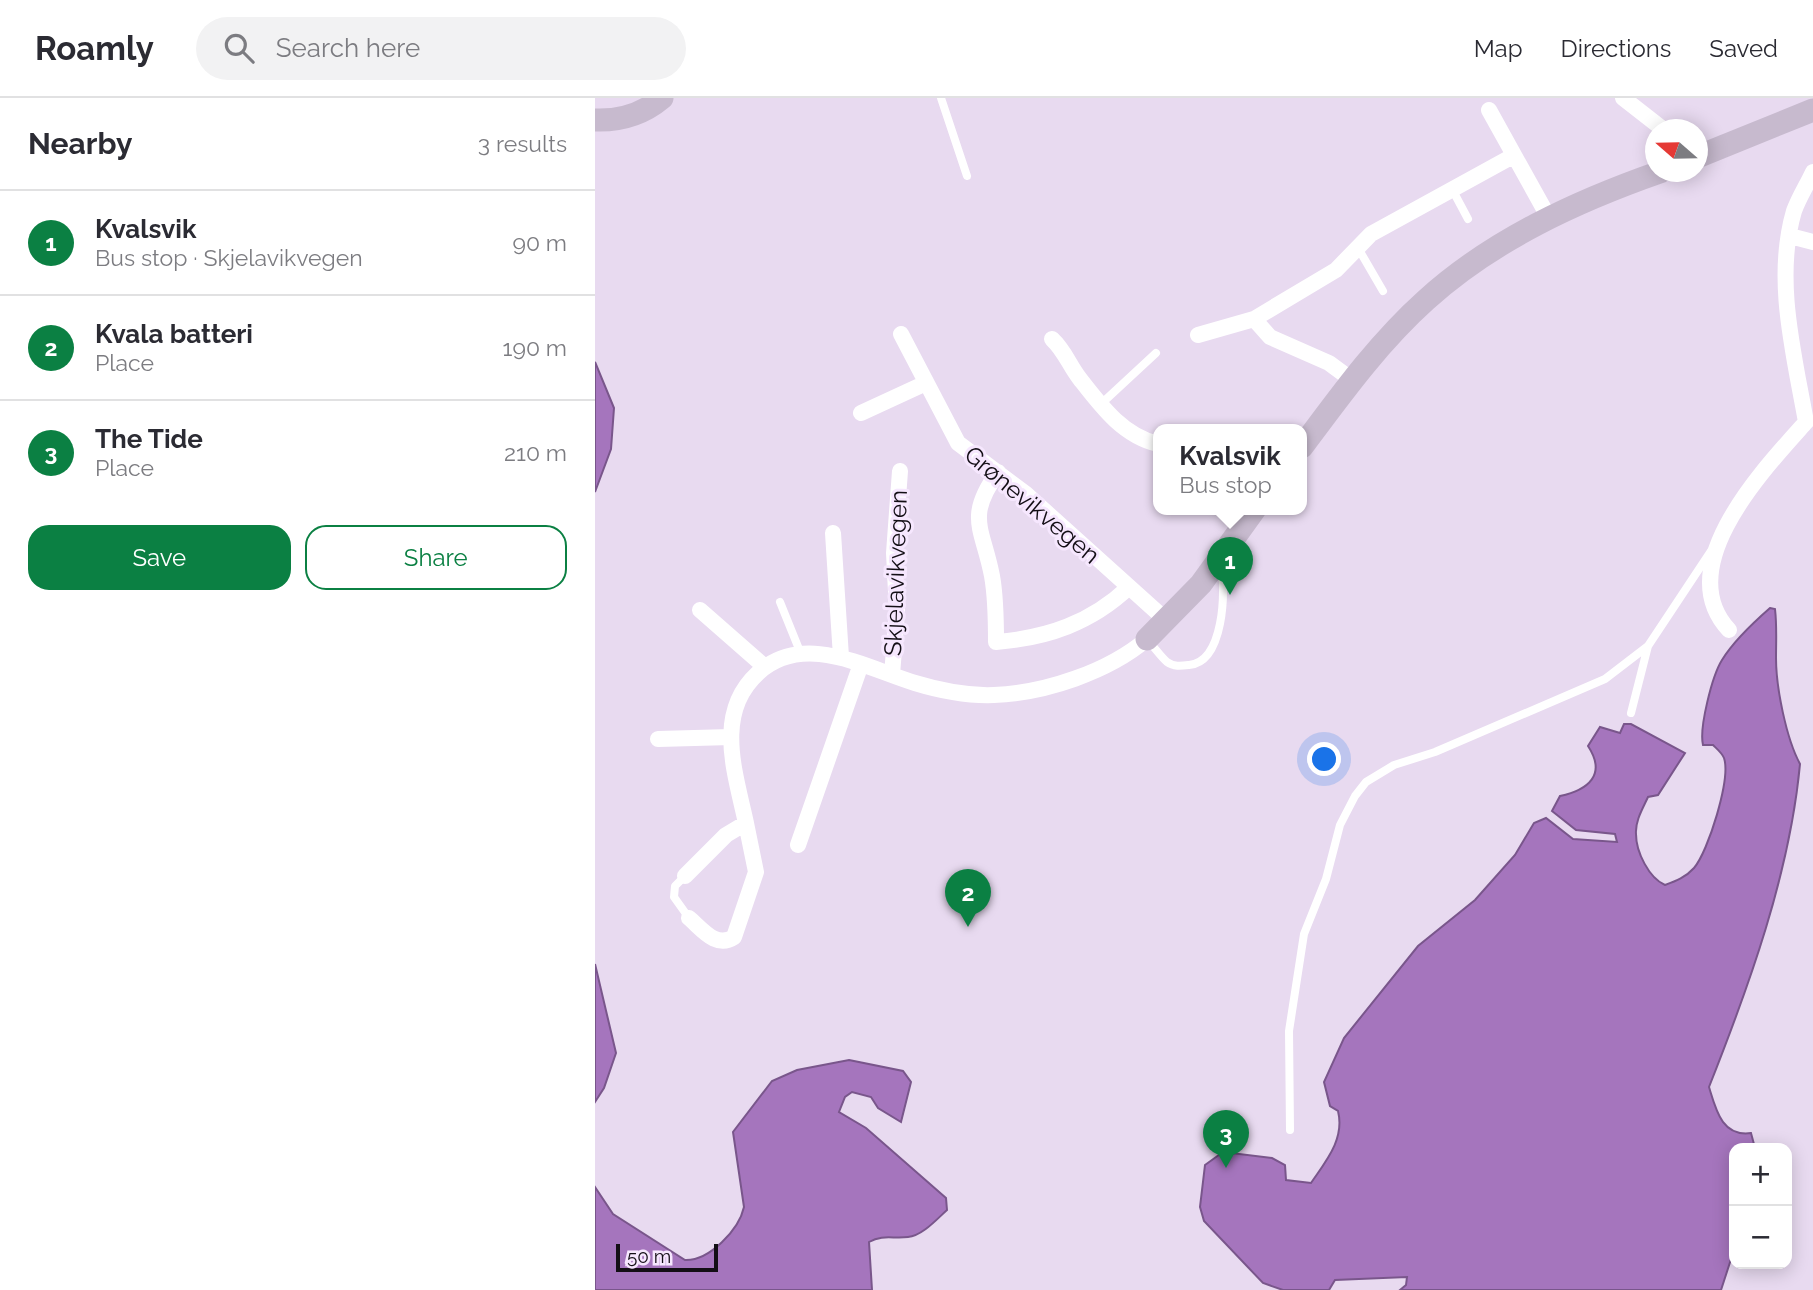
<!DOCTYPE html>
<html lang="en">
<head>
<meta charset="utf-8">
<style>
	body { margin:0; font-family:Raleway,sans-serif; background:#f2f2f3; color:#2b2b33 }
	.controls { position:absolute; right:21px; bottom:21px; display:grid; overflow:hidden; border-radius:14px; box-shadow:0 4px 18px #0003 }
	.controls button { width:63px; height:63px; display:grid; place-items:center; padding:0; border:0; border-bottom:2px solid #e1e1e2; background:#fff; color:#2b2b33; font:35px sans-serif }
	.compass { position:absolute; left:1050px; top:21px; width:63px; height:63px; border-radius:50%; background:#fff; box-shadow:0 4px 18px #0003; rotate:290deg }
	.scale { position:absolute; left:21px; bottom:18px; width:102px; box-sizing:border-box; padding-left:7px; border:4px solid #130e15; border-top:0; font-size:19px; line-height:24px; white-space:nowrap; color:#130e15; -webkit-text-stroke:5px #f6e7fe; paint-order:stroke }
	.you { position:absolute; left:730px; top:662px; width:24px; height:24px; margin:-18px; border:5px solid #fff; border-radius:50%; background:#1a73e8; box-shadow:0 0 0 10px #1a73e833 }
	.badge { display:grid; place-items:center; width:46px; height:46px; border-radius:50%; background:#0b8043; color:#fff; font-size:23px; font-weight:700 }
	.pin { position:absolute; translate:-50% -58px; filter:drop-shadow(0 2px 4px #0008) }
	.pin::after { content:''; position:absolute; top:37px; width:24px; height:21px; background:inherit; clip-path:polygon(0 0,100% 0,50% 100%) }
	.popup { position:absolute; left:558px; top:326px; width:154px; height:91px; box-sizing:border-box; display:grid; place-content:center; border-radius:14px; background:#fff; filter:drop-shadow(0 2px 5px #0005); font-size:23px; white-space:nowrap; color:#7c7c81 }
	.popup b { font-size:26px; color:#2b2b33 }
	.popup::after { content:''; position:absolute; left:50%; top:100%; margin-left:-14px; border:14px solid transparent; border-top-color:#fff }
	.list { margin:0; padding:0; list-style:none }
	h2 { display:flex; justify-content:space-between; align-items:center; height:91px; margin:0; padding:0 28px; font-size:30px }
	h2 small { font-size:23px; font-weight:400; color:#7c7c81 }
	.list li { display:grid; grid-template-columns:46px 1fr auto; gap:21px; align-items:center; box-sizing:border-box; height:105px; padding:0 28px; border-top:2px solid #e1e1e2 }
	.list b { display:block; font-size:26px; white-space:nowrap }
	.list p { margin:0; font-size:23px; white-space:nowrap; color:#7c7c81 }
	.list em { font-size:23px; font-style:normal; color:#7c7c81 }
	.actions { display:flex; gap:14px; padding:21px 28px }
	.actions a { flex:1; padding:16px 0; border:2px solid #0b8043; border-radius:21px; text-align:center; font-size:24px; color:#0b8043 }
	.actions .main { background:#0b8043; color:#fff }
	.icon { flex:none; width:38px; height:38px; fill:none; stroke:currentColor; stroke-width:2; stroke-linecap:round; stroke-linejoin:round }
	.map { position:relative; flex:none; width:1218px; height:1192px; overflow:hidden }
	header { display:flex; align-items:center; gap:42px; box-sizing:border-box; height:98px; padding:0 35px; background:#fff; border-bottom:2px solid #e1e1e2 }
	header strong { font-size:33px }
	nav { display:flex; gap:38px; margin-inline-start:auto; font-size:24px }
	.search { width:490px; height:63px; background:#f2f2f3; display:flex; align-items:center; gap:18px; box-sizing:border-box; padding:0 24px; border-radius:38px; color:#7c7c81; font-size:26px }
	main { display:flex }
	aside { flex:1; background:#fff }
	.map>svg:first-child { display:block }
	.water { fill:#a575bd; stroke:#79568b; stroke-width:2 }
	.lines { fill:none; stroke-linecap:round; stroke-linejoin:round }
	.lane { stroke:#fff; stroke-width:8 }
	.street { stroke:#fff; stroke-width:16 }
	.secondary { stroke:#c7bace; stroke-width:23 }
	.labels { text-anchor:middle; stroke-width:6; stroke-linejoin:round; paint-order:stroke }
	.street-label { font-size:24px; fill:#130e15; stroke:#f6e7fe }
</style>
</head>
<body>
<header>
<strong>Roamly</strong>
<div class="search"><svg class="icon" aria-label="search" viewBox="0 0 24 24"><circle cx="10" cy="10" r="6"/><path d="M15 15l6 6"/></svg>Search here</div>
<nav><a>Map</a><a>Directions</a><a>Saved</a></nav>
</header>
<main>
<aside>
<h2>Nearby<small>3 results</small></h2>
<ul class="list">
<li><span class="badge">1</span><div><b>Kvalsvik</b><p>Bus stop · Skjelavikvegen</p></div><em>90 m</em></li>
<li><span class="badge">2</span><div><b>Kvala batteri</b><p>Place</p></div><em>190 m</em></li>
<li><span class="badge">3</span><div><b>The Tide</b><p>Place</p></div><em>210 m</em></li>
</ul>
<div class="actions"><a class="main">Save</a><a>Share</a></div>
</aside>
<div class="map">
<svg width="1218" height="1192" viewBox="0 0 1218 1192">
	<rect width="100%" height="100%" fill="#e8daf0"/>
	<path class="water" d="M0 264 19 310 16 351 0 394Z
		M1175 510 1180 511C1182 528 1181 543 1181 560 1181 589 1191 640 1205 666 1195 775 1154 888 1114 989 1121 1012 1127 1039 1156 1035L1160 1050H1139V1152L1126 1192H805L811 1187 812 1179 740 1182 734 1192H688L668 1185 609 1123 605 1109 610 1067 628 1054 677 1060 690 1067 691 1082 716 1085C731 1063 750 1041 743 1013L735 1008 729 984 749 940 823 848 880 802 920 757 939 725 951 720 978 741 1022 744 1020 736 981 732 957 713 965 698C993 692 1012 677 993 648L1005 629 1025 635 1029 626H1036L1090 655 1063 697 1053 699C1048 710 1040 723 1041 736 1041 754 1054 780 1070 787 1081 783 1091 779 1099 770 1113 754 1136 681 1129 660 1127 655 1122 651 1118 647H1108C1104 630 1117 578 1127 562 1138 544 1159 524 1175 510Z
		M0 866 21 955 9 990 0 1004Z
		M254 962 308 973 316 984 306 1024 283 1010 276 999 257 994 250 999 244 1014 271 1030 351 1100 352 1112C342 1121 327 1138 313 1139 298 1141 288 1136 274 1144L277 1192H0V1089L18 1116 90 1162C114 1163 144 1132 149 1109L138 1034 177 983 202 972Z"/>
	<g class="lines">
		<path class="lane" d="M346 0 372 78
			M857 91 873 121
			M763 150 788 193
			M506 306 561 255
			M185 504 206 556
			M554 544C560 550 566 559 572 564 579 569 586 568 594 567 629 564 631 493 626 467
			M1036 615 1053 548 1116 453
			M90 778 80 788 79 799 94 820
			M695 1032 694 933 709 836 731 781 745 727 760 698 771 684 799 667 840 654 1010 581 1053 548"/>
		<path class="street" d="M1028 0 1069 32
			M894 12 954 120
			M1195 138 1218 144
			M659 221 675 239 734 265 757 282
			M306 236 363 345 431 396 572 523
			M603 237 659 221 741 172 776 136 918 58
			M457 241C470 253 474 267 485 281 506 308 528 338 563 346
			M266 315 331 285
			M403 374C370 420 388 430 397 478 401 500 401 522 401 544 452 540 496 525 534 489
			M238 435 246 559
			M105 512 170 569
			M1134 532C1075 469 1169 371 1211 324 1199 256 1179 181 1199 113 1204 99 1212 87 1218 74
			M297 577 302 513 299 455 305 373
			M63 641 136 639
			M151 725C140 674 119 615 163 575 209 533 271 570 320 585 343 592 374 598 399 597 450 595 513 574 552 541
			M203 747 266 566
			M90 778 131 737 151 725 161 774 139 839C121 851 107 831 94 820"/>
		<path class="secondary" d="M0 22C25 23 48 16 67 0
			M1102 59 1218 12
			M707 349C745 298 783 245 831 202 897 142 982 103 1065 74
			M552 541 606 486 660 411"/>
	</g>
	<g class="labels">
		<g class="street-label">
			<text transform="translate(437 407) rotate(40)" y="8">Grønevikvegen</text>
			<text transform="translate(301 475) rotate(-88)" y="8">Skjelavikvegen</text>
		</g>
	</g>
</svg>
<div class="controls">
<button>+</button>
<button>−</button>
</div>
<svg class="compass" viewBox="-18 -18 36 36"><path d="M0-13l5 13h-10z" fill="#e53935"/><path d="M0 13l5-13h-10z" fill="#7c7c81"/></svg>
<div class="scale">50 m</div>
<div class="you"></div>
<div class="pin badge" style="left:635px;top:497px">1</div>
<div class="popup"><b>Kvalsvik</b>Bus stop</div>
<div class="pin badge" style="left:373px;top:829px">2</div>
<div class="pin badge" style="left:631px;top:1070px">3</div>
</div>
</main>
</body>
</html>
